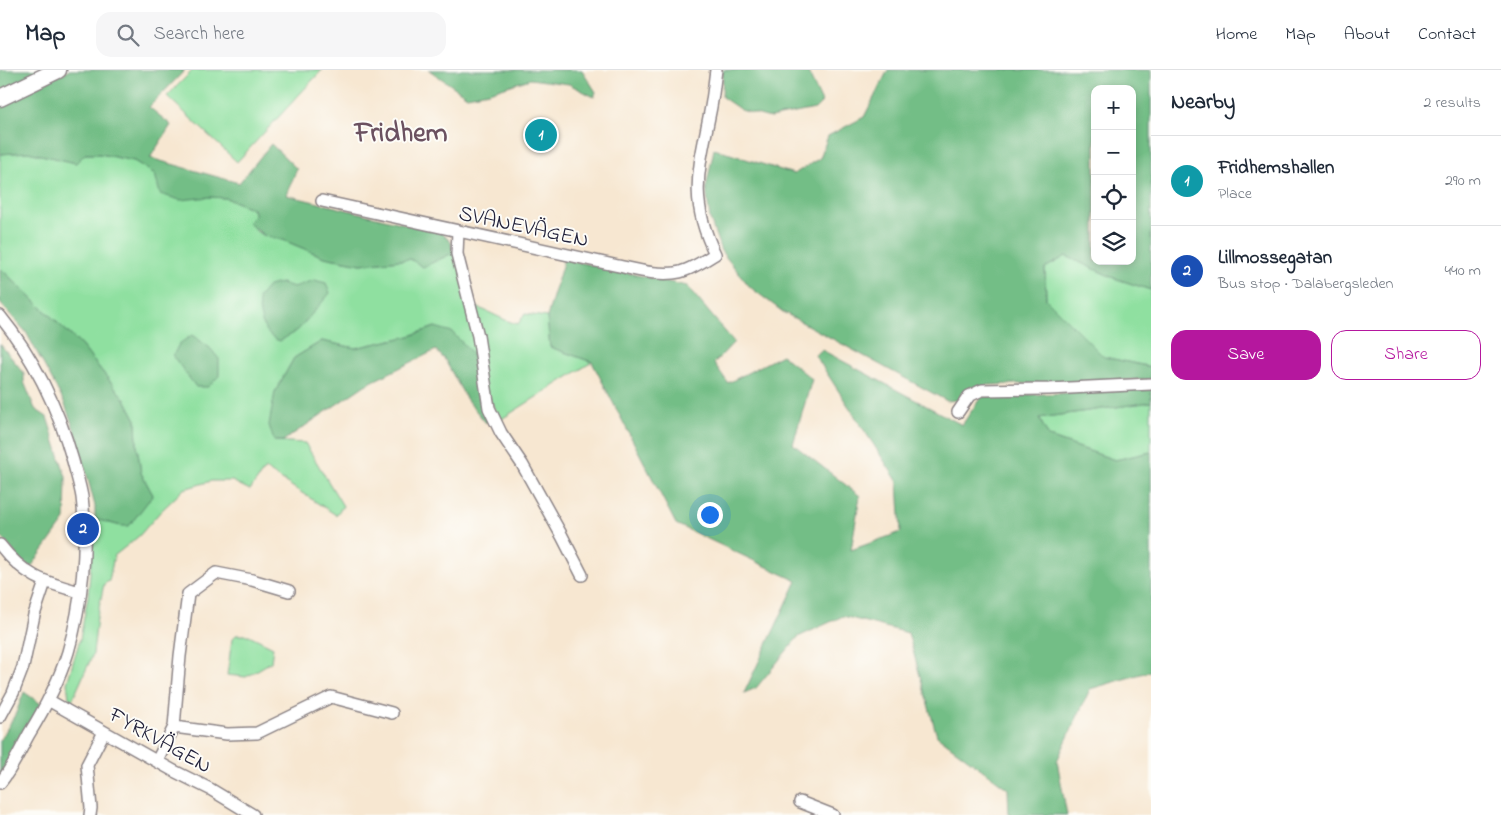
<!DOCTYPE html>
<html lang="en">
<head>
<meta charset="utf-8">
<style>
	body { margin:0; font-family:"Indie Flower",sans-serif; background:#f6f6f7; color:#1f2937 }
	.controls { position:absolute; right:15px; top:15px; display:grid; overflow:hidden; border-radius:10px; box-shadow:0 2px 8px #0003 }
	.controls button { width:45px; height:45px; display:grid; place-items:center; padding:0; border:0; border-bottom:1px solid #e0e1e3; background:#fff; color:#1f2937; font:25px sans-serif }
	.you { position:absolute; left:709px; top:444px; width:18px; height:18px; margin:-12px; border:4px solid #fff; border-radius:50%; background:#1a73e8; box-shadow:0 0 0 8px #1a73e833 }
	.badge { display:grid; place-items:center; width:32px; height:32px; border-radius:50%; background:#b5179e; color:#fff; font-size:16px; font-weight:700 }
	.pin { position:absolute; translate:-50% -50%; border:2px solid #fff; box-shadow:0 1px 5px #0006 }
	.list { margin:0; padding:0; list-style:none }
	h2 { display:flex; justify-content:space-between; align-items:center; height:65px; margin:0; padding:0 20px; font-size:21px }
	h2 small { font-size:16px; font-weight:400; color:#747a83 }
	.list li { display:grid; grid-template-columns:32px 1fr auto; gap:15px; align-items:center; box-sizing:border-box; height:90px; padding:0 20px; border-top:1px solid #e0e1e3 }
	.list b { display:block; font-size:19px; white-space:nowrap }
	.list p { margin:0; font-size:16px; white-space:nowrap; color:#747a83 }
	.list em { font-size:16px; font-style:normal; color:#747a83 }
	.actions { display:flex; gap:10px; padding:15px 20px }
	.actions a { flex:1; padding:11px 0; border:1px solid #b5179e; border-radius:15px; text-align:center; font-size:18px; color:#b5179e }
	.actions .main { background:#b5179e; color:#fff }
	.icon { flex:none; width:28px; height:28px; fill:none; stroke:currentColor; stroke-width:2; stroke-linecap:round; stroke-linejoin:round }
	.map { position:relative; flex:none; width:1151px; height:745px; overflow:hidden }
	header { display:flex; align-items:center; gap:30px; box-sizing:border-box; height:70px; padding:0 25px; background:#fff; border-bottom:1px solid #e0e1e3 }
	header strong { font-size:24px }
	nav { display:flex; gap:28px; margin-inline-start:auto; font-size:18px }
	.search { width:350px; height:45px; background:#f6f6f7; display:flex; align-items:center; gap:12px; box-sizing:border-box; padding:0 18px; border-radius:15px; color:#747a83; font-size:19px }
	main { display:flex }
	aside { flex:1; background:#fff }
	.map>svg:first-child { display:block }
	.green { fill:#8fe0a0; stroke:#58816e }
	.forest { fill:#73be86; stroke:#4a7060; fill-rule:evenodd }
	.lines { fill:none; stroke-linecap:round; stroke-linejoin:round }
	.street-casing { stroke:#8c8486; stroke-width:14 }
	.secondary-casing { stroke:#8c8486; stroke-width:19 }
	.street { stroke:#fff; stroke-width:11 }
	.secondary { stroke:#fff; stroke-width:16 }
	.labels { text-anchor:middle; stroke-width:4; stroke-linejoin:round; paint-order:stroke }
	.street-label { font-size:22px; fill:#22223b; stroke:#fdfcf7 }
	.district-label { font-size:28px; font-weight:bold; fill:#6b5160; stroke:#fdfcf7 }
</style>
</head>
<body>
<header>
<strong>Map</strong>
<div class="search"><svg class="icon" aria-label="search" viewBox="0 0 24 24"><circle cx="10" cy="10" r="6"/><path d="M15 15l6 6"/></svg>Search here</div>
<nav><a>Home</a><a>Map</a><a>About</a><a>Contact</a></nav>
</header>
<main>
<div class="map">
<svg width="1151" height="745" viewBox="0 0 1151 745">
	<rect width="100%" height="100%" fill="#fdfcf7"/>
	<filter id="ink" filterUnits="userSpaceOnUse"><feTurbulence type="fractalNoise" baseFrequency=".02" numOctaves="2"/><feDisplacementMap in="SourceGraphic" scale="10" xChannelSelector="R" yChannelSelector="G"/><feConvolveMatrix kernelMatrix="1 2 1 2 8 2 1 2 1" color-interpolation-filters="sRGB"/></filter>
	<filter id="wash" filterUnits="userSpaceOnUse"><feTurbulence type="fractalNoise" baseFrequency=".0096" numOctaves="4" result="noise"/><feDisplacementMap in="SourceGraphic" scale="20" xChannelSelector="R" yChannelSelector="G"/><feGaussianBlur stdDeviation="1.12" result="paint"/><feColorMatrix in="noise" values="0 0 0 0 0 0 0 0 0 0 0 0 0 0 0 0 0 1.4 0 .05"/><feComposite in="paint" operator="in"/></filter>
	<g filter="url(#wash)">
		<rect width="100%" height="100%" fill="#f7e7d1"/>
		<path class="green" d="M193 0H322L237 92 167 26Z
			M28 82 76 93 85 84H100L134 91 155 104 210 127 226 128 253 139 256 161 265 166 283 170 324 187 361 194 410 189 460 180 475 237C490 241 503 251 518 254L525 244 547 247 550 277 592 292 500 350 474 297 472 283 435 257 410 266 355 278 322 271 294 288 275 322 274 371 305 373 343 436 336 445 265 399 250 420 232 411H211L184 419 160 442 139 466 114 486 109 511 104 514 97 547 93 584 72 631 69 628 67 613 80 569 88 526 95 449 121 456 153 425 141 403 137 376 136 350 126 331 80 274 0 198V84Z
			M1066 186 1114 208 1151 220V297L1104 287 1046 229 1045 198Z
			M1151 332V382L1115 390 1049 367 1039 348Z
			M236 565H249L273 577 271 592 246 607 227 605 232 569Z"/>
		<path class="forest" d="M0 0H43L0 22Z
			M70 0H185L149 37 171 55 150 88 239 113 271 74 297 99 286 125 442 163 451 172 453 183 423 197 410 189 361 194 324 187 283 170 265 166 248 153 255 145 253 139 226 128 210 127 180 130 160 124 155 104 134 91 100 84H85L76 93 28 82 0 84V35Z
			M429 0H582L596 22 594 27 569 14 530 9 489 22 467 26Z
			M723 0H807L822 32 815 39 770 48 741 40 722 27Z
			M888 0H1151V220L1114 208 1066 186 1045 198 1046 229 1104 287 1151 297V309L988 315 967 323 958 330 947 331 783 242 750 217 721 181 710 149 706 118 714 79 794 104 820 88 828 66 864 47ZM1095 19H1132V191H1095Z
			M564 189 687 216 734 272 714 293 728 313 782 285 812 309 793 374 860 426 851 480 901 462 898 412 815 285 822 280 962 355 981 327 1151 319V332L1039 348 1049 367 1115 390 1151 382V601L1090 619 1057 691 1067 745H1009L1008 719 937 666 908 563 843 546 798 567 756 618 744 623 797 511 676 454 592 292 550 277 547 247Z
			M0 198 80 274 126 331 136 350 137 376 141 403 153 425 129 456H121L95 449V436L77 367 64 332 26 262 0 233Z
			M314 210 326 213 330 223 298 260 280 271C261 265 260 245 258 228L268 216 281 213 294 217Z
			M435 257 452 262 472 283 476 321 488 348 486 353 467 330 445 290 436 280 365 315 283 371H274L269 355 275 322 294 288 322 271 355 278 410 266Z
			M192 265 210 278 219 289V306L208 317H196L173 286 179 274Z
			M0 274 24 303V312L35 339 47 347 66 407 65 450 31 497 22 492 0 465Z
			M24 622 41 634 0 706V671L16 643Z"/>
	</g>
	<g filter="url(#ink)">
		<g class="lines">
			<g class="street-casing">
				<path id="street" d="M322 131 614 195C634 199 659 207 680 202 692 199 704 191 715 184 688 128 699 99 710 42 713 28 714 14 716 0
					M458 161 457 184 478 266 489 338 501 363 522 394 562 466 582 505
					M0 246C35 289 58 338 73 391 76 403 80 415 82 427 88 478 82 534 68 582 59 611 45 638 29 664 20 680 12 699 0 713
					M958 342 969 326 982 320 1049 319 1151 314
					M0 475C24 506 43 512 80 522
					M48 630 174 701 210 719 253 745
					M0 647 13 623 23 597 34 545 45 512
					M174 657 227 664 257 663 331 627 392 643
					M157 691 174 657 180 586 188 524 216 503 252 510 289 521
					M800 732 833 745
					M90 745 91 738 87 695 104 662"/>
			</g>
			<g class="secondary-casing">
				<path id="secondary" d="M0 28 58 0"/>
			</g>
			<use href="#street" class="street"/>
			<use href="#secondary" class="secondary"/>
		</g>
	</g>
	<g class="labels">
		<g class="street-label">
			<text transform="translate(524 155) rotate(12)" y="8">SVANEVÄGEN</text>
			<text transform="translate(161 669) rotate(29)" y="8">FYRKVÄGEN</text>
		</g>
		<g class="district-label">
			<text x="401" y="71">Fridhem</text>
		</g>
	</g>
</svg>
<div class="controls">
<button>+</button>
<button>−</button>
<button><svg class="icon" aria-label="locate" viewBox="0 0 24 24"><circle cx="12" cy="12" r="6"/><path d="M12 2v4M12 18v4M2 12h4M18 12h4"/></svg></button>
<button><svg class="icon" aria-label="layers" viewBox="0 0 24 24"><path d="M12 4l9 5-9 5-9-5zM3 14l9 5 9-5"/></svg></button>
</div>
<div class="you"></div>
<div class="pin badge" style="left:541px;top:65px;background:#0f9aa8">1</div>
<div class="pin badge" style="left:83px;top:459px;background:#1a4fb4">2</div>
</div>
<aside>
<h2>Nearby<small>2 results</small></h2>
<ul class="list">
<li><span class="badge" style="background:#0f9aa8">1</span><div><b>Fridhemshallen</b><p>Place</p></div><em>290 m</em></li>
<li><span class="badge" style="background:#1a4fb4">2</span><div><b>Lillmossegatan</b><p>Bus stop · Dalabergsleden</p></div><em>440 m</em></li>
</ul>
<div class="actions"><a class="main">Save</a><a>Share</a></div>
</aside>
</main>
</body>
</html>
